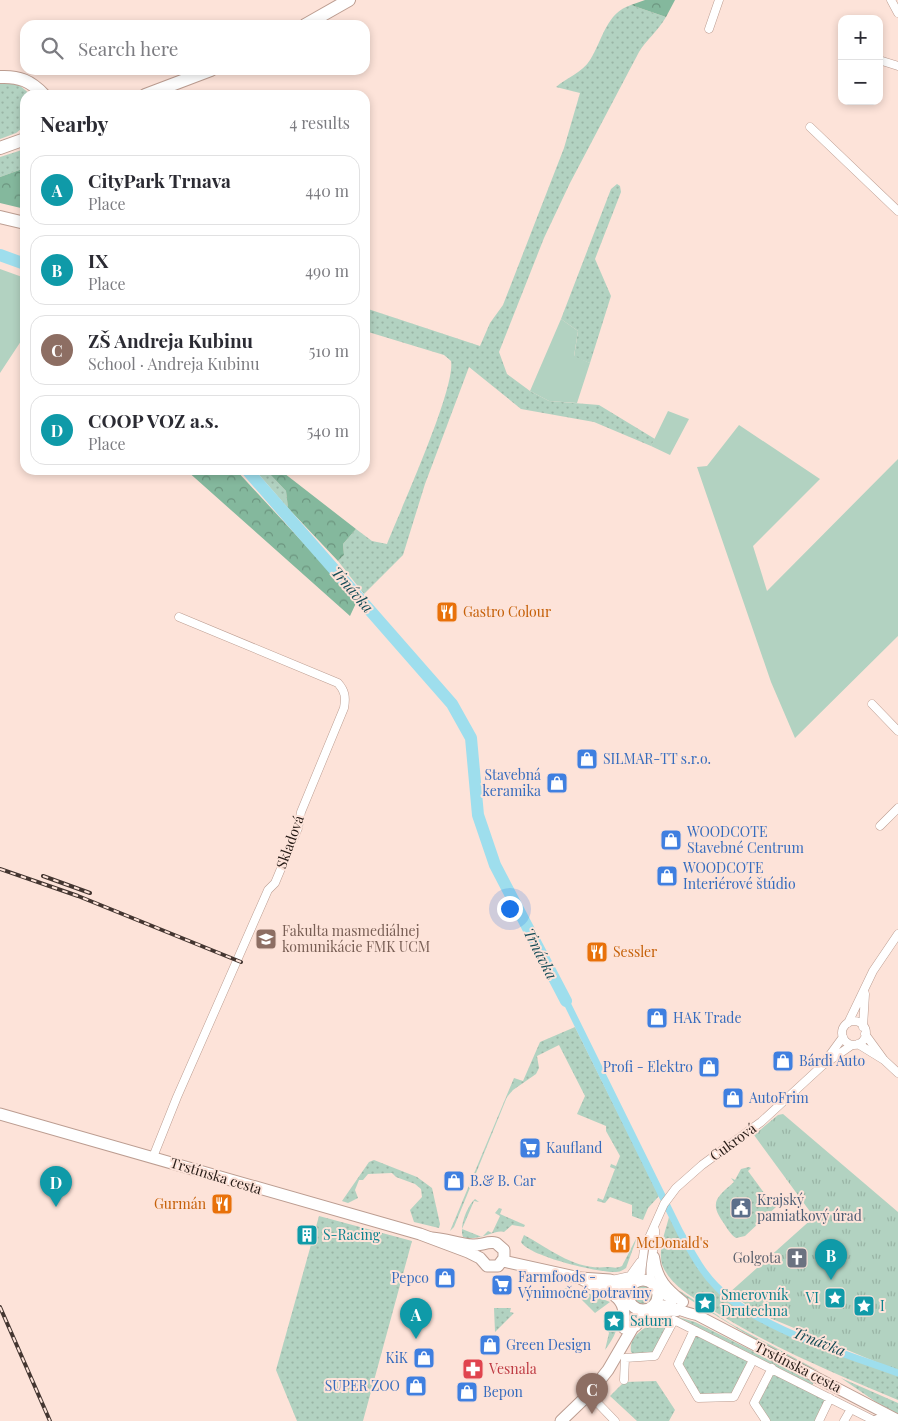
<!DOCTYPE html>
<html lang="en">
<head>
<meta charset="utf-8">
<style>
	body { margin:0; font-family:"Playfair Display",serif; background:#f7f7f7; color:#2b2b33 }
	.controls { position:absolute; right:15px; top:15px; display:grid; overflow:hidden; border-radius:10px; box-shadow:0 2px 8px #0003 }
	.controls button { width:45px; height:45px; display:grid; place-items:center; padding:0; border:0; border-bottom:1px solid #e1e1e2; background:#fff; color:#2b2b33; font:25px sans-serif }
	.you { position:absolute; left:509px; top:908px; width:18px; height:18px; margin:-12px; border:4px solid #fff; border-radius:50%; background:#1a73e8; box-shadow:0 0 0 8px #1a73e833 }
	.badge { display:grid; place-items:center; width:32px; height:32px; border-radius:50%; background:#a06227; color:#fff; font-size:16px; font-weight:700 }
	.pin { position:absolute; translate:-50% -41px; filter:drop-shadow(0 1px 2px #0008) }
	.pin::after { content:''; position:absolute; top:26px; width:18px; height:15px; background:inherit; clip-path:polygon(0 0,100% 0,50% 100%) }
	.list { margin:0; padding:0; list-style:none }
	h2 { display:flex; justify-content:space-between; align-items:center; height:65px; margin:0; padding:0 20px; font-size:21px }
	h2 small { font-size:16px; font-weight:400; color:#7c7c81 }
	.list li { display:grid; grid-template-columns:32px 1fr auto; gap:15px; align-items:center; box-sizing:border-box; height:70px; margin:0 10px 10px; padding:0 10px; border:1px solid #e1e1e2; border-radius:15px }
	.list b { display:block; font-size:19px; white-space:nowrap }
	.list p { margin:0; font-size:16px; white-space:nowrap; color:#7c7c81 }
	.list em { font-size:16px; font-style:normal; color:#7c7c81 }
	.icon { flex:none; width:28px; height:28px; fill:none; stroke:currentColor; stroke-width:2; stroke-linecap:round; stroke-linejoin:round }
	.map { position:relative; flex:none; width:898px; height:1421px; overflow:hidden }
	.search { position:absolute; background:#fff; box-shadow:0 2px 8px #0003; left:20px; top:20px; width:350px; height:55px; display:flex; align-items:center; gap:12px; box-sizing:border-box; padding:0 18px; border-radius:15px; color:#7c7c81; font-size:19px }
	.panel { position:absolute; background:#fff; box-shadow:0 2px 8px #0003; left:20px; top:90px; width:350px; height:385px; border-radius:15px }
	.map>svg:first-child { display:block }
	.grass { fill:url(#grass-dots) }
	.forest { fill:url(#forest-crowns) }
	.park { fill:url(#park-tufts) }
	.garden { fill:#b2d2c1 }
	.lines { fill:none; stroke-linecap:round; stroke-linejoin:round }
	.canal { stroke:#9edeed; stroke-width:7 }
	.river { stroke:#9edeed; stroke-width:12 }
	.minor-casing { stroke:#bc9d91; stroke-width:9 }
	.tertiary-casing { stroke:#bc9d91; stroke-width:12 }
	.secondary-casing { stroke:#bc9d91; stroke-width:13 }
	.primary-casing { stroke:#bc9d91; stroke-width:14 }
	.minor { stroke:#fff; stroke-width:8 }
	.tertiary { stroke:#fff; stroke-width:10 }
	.secondary { stroke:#fff; stroke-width:11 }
	.primary { stroke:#fff; stroke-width:12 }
	.rail-casing { stroke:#443631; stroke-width:4 }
	.rail { stroke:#fde3d9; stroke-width:2; stroke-dasharray:5.5; stroke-linecap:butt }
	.labels { text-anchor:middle; stroke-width:4; stroke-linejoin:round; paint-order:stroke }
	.food-label { font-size:14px; fill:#c56008; stroke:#fde3d9; text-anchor:start }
	.shop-label { font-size:14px; fill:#366cbe; stroke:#fde3d9; text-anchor:start }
	.street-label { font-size:14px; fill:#251a15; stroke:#fde3d9 }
	.education-label { font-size:14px; fill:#785e54; stroke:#fde3d9; text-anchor:start }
	.service-label { font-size:14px; fill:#4e5e75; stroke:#fde3d9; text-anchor:start }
	.culture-label { font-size:14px; fill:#0d838f; stroke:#fde3d9; text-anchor:start }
	.worship-label { font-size:14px; fill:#5b616d; stroke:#fde3d9; text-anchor:end }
	.health-label { font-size:14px; fill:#be3a42; stroke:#fde3d9; text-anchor:start }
	.water-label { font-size:15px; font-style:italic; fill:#134b56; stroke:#fde3d9 }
</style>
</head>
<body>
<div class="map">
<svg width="898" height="1421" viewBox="0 0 898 1421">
	<defs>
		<pattern id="grass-dots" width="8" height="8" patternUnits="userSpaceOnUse" patternTransform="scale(1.25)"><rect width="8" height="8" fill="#b2d2c1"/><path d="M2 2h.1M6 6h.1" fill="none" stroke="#99b4a5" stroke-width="1.8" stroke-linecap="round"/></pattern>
		<pattern id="forest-crowns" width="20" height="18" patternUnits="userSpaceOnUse" patternTransform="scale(1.25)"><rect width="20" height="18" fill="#84b89d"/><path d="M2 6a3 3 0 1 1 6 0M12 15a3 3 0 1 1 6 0" fill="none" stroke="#6c957f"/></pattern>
		<pattern id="park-tufts" width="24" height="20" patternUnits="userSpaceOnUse" patternTransform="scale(1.25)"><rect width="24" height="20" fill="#b2d2c1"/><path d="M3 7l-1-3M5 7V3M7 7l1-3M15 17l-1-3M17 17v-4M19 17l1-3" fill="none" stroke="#99b4a5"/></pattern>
	</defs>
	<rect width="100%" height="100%" fill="#fde3d9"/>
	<path class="grass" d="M631 5 666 17C658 31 647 39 639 52L570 183 544 238 499 352 507 374 530 391 549 401 599 405 655 439 651 446 594 422 521 409 469 367 425 484 403 555 364 594 338 561 344 555 343 544 356 529 372 541 387 544C400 511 456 388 451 361L444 355 365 331V308L480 346 490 323 503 305 564 148 580 93 556 87C566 78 583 72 590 60 603 39 606 13 631 5Z
		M0 82 18 84 31 95H25V126L16 133 0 139Z
		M25 149V168L0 177V157Z
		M617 184 620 186 621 192 595 259 611 296 590 363 574 357 578 331 561 319 611 189Z
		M255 470H266L286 491 288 508Z
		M575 1027 659 1196 648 1208 643 1220 632 1216V1205L610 1197 605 1203 597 1201 598 1198 603 1200 615 1169 610 1167 611 1164 616 1166 620 1156 606 1131V1126L577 1114 585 1096 559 1045 537 1056 539 1068 536 1074 513 1090 507 1097 454 1227 450 1231 514 1078 523 1081 540 1042Z
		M374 1160 417 1177 432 1188 440 1224 439 1228 414 1222 410 1210 422 1197 421 1189 415 1184 396 1177 392 1173 368 1174 363 1180H359L355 1190 358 1198 348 1203 342 1201 369 1162Z
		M749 1167 751 1168 748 1171 770 1201 774 1199 776 1207 745 1236 736 1238C730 1234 727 1228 723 1222 709 1202 717 1197 734 1182L731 1178 735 1180 741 1169Z
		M475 1199 479 1202 474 1201 462 1229 482 1237 488 1231 492 1233 500 1216 495 1213 499 1208 502 1209 500 1214 525 1225 524 1227 512 1225 504 1232C495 1229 480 1242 463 1237 459 1227 467 1206 475 1199Z
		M319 1216 412 1241 363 1421H297L276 1370Z
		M669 1217 702 1273 722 1296 747 1313 761 1321 898 1375V1400C831 1372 764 1344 703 1304 688 1294 673 1286 664 1269 656 1254 665 1233 669 1217Z
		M524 1235C550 1249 576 1271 607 1267 613 1267 616 1269 622 1266L638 1235 626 1268C623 1270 620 1272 616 1272 599 1273 528 1256 521 1242Z
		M632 1295a10 10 0 1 1 20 0a10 10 0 1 1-20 0Z
		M564 1288 585 1292 610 1302 595 1313 576 1294Z
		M676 1291H680L731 1324 819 1371 800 1364 761 1343Z
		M494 1308H511L510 1312 514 1313 495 1332Z
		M610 1313 617 1316C619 1330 613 1339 605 1350L609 1333 603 1321Z
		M668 1314 695 1322 814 1382 812 1386 667 1316Z
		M665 1319 671 1320 653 1354 635 1355 631 1352C628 1333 651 1324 665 1319Z
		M696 1334 750 1361 733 1394 699 1395 680 1364Z
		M773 1372 826 1399 815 1421H770L757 1402Z
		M841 1378 898 1403V1414L876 1402Z
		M656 1381 675 1410 669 1421H637L610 1396 624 1382Z"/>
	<path class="forest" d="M645 0H675L666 17 631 5Z
		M25 168V209L0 203V177Z
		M186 470H236L357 601 350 616Z
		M266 470H280L356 529 343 544 344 555 338 561 288 508 286 491Z"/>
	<path class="park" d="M783 1114 898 1212V1371L760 1314 729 1293 814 1217 754 1135 778 1115Z"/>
	<path class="garden" d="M0 269 25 278V335L0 373Z
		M561 319 578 331 574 356 590 363 577 403 549 401 530 391Z
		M668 411 689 419 670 455 651 446Z
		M739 425 820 479 753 546 767 591 898 459V636L795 738 771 682 697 467 707 466Z"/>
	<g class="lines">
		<path class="canal" d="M566 1001 680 1232C691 1251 701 1271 716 1286 755 1328 844 1353 898 1373"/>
		<path class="river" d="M0 255 25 264
			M247 470 452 704 471 738 478 815 495 865 566 1001"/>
		<g class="minor-casing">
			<path id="minor" d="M891 0 898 13
				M709 29 719 0
				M879 60 898 66
				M810 127 898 211
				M872 704 898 731
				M880 826 898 808
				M842 1033a12 12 0 1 1 24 0a12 12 0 1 1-24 0Z
				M848 1023 873 971 898 934
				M863 1027 865 994
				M865 1034 884 1060 898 1073
				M858 1044 884 1060
				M824 1063 843 1037
				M153 1157 177 1097 268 890 275 883 298 828 301 812 344 708C346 697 345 691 338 683L179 617
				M612 1280 630 1276 640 1262
				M636 1281 641 1273 644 1249 664 1204 676 1188 702 1165 761 1122 823 1065 852 1045
				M652 1283C647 1267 656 1247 655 1230
				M694 1330 678 1364 698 1398 734 1397 753 1360
				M624 1380 625 1358 655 1356 674 1320 873 1420
				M589 1394 615 1421
				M766 1421 754 1403 772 1368
				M819 1421 830 1398
				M844 1421 851 1409
				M872 1421 880 1418 887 1421"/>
		</g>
		<g class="tertiary-casing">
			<path id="tertiary" d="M654 1257C657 1280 667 1289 683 1302
				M657 1291 674 1299
				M652 1306C666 1302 681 1312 697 1315L898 1420
				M636 1326C646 1314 661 1310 677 1311"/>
		</g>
		<g class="secondary-casing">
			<path id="secondary" d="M0 1114 420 1234 468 1252 480 1258 487 1266H498L504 1258V1250L496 1243C487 1241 481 1246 472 1245 459 1244 446 1239 432 1238
				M503 1261 580 1278 603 1290 621 1293 628 1297
				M580 1278 610 1280 623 1285 632 1284
				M628 1295a15 15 0 1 1 30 0a15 15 0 1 1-30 0Z
				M615 1296C626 1304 624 1315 624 1328
				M561 1421 589 1394 608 1370 643 1310"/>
		</g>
		<g class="primary-casing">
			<path id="primary" d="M305 25 349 0
				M0 77C19 76 31 81 44 95
				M145 95 211 70
				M0 148 25 139
				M0 217 25 223"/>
		</g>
		<use href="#minor" class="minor"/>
		<use href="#tertiary" class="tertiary"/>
		<use href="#secondary" class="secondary"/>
		<use href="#primary" class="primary"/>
		<g class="rail-casing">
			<path id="rail" d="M0 869 78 896 241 962
				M43 876 90 893
				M0 1307 50 1421"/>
		</g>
		<use href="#rail" class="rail"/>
	</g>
	<defs>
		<g id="restaurant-square" transform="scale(1.125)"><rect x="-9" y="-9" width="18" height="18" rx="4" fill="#e8710a" stroke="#fde3d9"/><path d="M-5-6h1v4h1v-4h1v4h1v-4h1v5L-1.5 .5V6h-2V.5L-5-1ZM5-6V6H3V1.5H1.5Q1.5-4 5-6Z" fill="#fff"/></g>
		<g id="shop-square" transform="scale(1.125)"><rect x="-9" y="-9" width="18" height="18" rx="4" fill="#3f7fe0" stroke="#fde3d9"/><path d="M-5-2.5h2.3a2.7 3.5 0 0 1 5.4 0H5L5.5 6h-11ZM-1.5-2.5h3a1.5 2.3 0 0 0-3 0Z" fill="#fff"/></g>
		<g id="university-square" transform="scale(1.125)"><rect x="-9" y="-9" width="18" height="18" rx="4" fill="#8d6e63" stroke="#fde3d9"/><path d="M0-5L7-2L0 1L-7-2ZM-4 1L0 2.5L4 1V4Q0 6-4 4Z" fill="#fff"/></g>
		<g id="supermarket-square" transform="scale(1.125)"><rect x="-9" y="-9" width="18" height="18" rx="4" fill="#3f7fe0" stroke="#fde3d9"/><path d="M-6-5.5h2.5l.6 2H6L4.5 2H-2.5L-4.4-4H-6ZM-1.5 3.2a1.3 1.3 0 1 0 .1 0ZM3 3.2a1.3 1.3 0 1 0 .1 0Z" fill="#fff"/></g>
		<g id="civic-square" transform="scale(1.125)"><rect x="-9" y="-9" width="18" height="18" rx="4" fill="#5c6f8a" stroke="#fde3d9"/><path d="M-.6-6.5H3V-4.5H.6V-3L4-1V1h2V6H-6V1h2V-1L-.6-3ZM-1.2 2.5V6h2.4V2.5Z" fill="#fff"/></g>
		<g id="building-square" transform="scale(1.125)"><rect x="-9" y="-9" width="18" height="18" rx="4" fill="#0f9aa8" stroke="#fde3d9"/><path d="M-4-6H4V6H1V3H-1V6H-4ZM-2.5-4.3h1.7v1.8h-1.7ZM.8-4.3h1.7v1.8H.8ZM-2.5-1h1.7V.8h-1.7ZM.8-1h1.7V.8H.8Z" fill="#fff"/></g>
		<g id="church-square" transform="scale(1.125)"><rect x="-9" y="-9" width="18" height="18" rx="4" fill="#6b7280" stroke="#fde3d9"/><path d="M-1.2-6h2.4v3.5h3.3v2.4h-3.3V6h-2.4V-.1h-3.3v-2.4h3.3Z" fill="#fff"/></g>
		<g id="sight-square" transform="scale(1.125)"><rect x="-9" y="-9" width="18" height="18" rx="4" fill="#0f9aa8" stroke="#fde3d9"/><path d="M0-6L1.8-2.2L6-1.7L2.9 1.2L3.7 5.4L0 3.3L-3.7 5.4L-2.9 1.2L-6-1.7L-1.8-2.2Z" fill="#fff"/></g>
		<g id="pharmacy-square" transform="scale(1.125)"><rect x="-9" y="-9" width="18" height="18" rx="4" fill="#e0444e" stroke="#fde3d9"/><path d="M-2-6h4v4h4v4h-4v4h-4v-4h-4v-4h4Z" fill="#fff"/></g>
	</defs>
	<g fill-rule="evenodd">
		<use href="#restaurant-square" x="447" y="612"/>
		<use href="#shop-square" x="587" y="759"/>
		<use href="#shop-square" x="557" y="783"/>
		<use href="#shop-square" x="671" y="840"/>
		<use href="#shop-square" x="667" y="876"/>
		<use href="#university-square" x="266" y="939"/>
		<use href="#restaurant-square" x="597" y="952"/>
		<use href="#shop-square" x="657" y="1018"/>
		<use href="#shop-square" x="783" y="1061"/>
		<use href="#shop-square" x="709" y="1067"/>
		<use href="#shop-square" x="733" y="1098"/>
		<use href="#supermarket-square" x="530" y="1148"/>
		<use href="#shop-square" x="454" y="1181"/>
		<use href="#restaurant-square" x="222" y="1204"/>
		<use href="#civic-square" x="741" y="1208"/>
		<use href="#building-square" x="307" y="1235"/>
		<use href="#restaurant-square" x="620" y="1243"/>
		<use href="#church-square" x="797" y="1258"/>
		<use href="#shop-square" x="445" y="1278"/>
		<use href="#supermarket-square" x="502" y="1285"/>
		<use href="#sight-square" x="835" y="1298"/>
		<use href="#sight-square" x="705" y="1303"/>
		<use href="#sight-square" x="864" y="1306"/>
		<use href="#sight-square" x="614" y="1321"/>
		<use href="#shop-square" x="490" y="1345"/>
		<use href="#shop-square" x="424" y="1358"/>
		<use href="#pharmacy-square" x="473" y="1369"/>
		<use href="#shop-square" x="416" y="1386"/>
		<use href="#shop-square" x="467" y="1392"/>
	</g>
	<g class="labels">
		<g class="food-label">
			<text x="463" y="617">Gastro Colour</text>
			<text x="613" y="957">Sessler</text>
			<text x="206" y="1209" text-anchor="end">Gurmán</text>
			<text x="636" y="1248">McDonald's</text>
		</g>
		<g class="shop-label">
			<text x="603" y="764">SILMAR-TT s.r.o.</text>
			<text x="541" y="780" text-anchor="end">Stavebná<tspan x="541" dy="16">keramika</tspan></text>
			<text x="687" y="837">WOODCOTE<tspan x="687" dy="16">Stavebné Centrum</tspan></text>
			<text x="683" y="873">WOODCOTE<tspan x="683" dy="16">Interiérové štúdio</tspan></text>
			<text x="673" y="1023">HAK Trade</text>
			<text x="799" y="1066">Bárdi Auto</text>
			<text x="693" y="1072" text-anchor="end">Profi - Elektro</text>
			<text x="749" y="1103">AutoFrim</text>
			<text x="546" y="1153">Kaufland</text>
			<text x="470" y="1186">B.&amp; B. Car</text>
			<text x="518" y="1282">Farmfoods -<tspan x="518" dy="16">Výnimočné potraviny</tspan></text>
			<text x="429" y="1283" text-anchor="end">Pepco</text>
			<text x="506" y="1350">Green Design</text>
			<text x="408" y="1363" text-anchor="end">KiK</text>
			<text x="400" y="1391" text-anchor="end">SUPER ZOO</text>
			<text x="483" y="1397">Bepon</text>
		</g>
		<g class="street-label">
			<text transform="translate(290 842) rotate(-70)" y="5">Skladová</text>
			<text transform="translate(733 1142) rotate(-36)" y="5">Cukrová</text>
			<text transform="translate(216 1176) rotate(17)" y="5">Trstínska cesta</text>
			<text transform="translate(798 1367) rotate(27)" y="5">Trstínska cesta</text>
		</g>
		<g class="education-label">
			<text x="282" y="936">Fakulta masmediálnej<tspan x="282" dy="16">komunikácie FMK UCM</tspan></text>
		</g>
		<g class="service-label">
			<text x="757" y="1205">Krajský<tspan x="757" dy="16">pamiatkový úrad</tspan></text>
		</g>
		<g class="culture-label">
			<text x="323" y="1240">S-Racing</text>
			<text x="721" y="1300">Smerovník<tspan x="721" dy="16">Drutechna</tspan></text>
			<text x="819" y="1303" text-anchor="end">VI</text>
			<text x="880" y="1311">I</text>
			<text x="630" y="1326">Saturn</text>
		</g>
		<g class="worship-label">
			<text x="781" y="1263">Golgota</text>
		</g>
		<g class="health-label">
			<text x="489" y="1374">Vesnala</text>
		</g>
		<g class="water-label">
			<text transform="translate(352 590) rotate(49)" y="5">Trnávka</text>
			<text transform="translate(540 954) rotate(63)" y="5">Trnávka</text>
			<text transform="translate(819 1342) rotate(21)" y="5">Trnávka</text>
		</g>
	</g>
</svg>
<div class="controls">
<button>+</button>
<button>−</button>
</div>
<div class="you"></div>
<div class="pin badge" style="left:416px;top:1339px;background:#0f9aa8">A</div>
<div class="pin badge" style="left:831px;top:1280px;background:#0f9aa8">B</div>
<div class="pin badge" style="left:592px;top:1414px;background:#8d6e63">C</div>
<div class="pin badge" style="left:56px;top:1207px;background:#0f9aa8">D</div>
<div class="search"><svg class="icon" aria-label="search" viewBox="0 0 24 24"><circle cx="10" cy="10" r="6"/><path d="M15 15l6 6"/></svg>Search here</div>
<section class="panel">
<h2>Nearby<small>4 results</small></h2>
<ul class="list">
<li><span class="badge" style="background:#0f9aa8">A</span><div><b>CityPark Trnava</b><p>Place</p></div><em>440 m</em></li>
<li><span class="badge" style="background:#0f9aa8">B</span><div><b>IX</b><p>Place</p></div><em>490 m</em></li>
<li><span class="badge" style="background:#8d6e63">C</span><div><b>ZŠ Andreja Kubinu</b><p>School · Andreja Kubinu</p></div><em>510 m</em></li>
<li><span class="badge" style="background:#0f9aa8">D</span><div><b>COOP VOZ a.s.</b><p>Place</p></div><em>540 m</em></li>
</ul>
</section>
</div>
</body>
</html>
